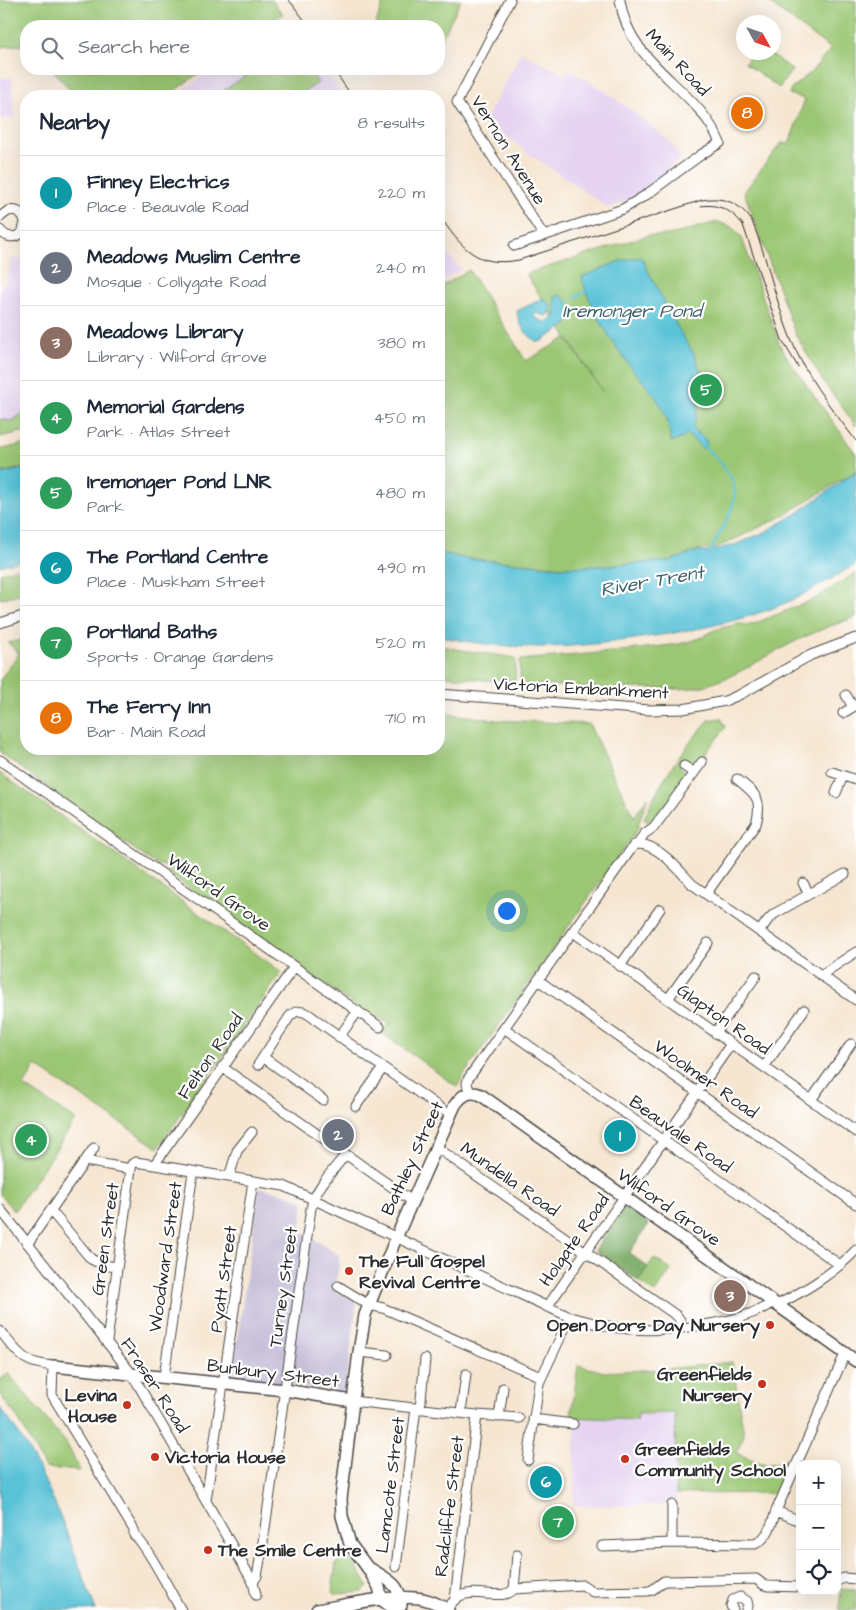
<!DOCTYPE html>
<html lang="en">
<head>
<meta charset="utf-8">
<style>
	body { margin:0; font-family:"Architects Daughter",sans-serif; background:#f2f2f3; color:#1f2937 }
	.controls { position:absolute; right:15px; bottom:15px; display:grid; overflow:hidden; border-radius:10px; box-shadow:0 5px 20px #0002 }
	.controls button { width:45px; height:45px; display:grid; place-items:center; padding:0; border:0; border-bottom:1px solid #e0e1e3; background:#fff; color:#1f2937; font:25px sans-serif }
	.compass { position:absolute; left:736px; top:15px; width:45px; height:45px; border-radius:50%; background:#fff; box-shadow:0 5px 20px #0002; rotate:130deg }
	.you { position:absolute; left:506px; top:910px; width:18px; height:18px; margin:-12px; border:4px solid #fff; border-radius:50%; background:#1a73e8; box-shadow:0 0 0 8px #1a73e833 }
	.badge { display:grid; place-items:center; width:32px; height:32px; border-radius:50%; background:#b45309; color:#fff; font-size:16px; font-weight:700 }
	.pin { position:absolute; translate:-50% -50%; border:2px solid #fff; box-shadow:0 1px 5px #0006 }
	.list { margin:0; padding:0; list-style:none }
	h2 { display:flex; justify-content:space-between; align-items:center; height:65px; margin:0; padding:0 20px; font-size:21px }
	h2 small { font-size:16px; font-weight:400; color:#747a83 }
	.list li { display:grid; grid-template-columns:32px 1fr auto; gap:15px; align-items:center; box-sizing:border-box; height:75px; padding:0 20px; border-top:1px solid #e0e1e3 }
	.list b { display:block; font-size:19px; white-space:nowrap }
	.list p { margin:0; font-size:16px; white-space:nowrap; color:#747a83 }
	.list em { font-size:16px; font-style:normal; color:#747a83 }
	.icon { flex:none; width:28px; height:28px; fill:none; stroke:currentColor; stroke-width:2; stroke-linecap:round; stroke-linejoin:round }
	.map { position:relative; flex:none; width:856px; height:1610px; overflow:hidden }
	.search { position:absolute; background:#fff; box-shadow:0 5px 20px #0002; left:20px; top:20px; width:425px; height:55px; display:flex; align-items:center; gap:12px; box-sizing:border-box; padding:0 18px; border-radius:20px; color:#747a83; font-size:19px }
	.panel { position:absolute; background:#fff; box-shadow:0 5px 20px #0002; left:20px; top:90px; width:425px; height:665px; border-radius:20px }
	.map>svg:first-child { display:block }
	.built { fill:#e5d3f1 }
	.industrial { fill:#c7c0d9 }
	.green { fill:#9bc775; stroke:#637950 }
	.forest { fill:#7cac66; stroke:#546c48 }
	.water { fill:#5ac2d7; stroke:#427681 }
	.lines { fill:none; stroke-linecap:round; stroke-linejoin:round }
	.stream { stroke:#5ac2d7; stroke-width:2.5 }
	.minor-casing { stroke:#494744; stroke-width:11 }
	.tertiary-casing { stroke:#494744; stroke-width:14 }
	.minor { stroke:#fff; stroke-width:9 }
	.tertiary { stroke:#fff; stroke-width:11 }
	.tram { stroke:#2b2b2b; stroke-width:1 }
	.poi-dot { fill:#c8321e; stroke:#fff; stroke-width:2 }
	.labels { text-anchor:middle; stroke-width:4.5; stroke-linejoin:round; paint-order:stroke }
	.street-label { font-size:18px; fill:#2b2b2b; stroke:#fff }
	.poi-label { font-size:18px; font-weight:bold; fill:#2b2b2b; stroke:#fff; text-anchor:start }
	.water-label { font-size:19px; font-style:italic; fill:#3b6067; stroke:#fff }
</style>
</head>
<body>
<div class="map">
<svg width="856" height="1610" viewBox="0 0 856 1610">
	<rect width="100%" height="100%" fill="#fff"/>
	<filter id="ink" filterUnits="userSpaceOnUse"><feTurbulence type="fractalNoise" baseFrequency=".02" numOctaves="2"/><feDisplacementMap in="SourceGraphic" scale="10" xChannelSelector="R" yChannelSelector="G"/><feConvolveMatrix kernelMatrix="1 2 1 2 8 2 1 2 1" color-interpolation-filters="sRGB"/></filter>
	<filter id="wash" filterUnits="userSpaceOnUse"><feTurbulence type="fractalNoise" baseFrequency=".0096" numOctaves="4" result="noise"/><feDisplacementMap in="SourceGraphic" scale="20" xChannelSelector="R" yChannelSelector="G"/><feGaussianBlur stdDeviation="1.12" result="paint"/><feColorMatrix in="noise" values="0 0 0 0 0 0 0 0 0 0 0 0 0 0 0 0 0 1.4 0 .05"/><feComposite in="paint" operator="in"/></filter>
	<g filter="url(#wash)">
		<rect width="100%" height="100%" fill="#f6e6d1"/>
		<path class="built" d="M521 52 565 75 568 69 611 95 654 128 669 141 681 158 668 168 664 175 642 192 631 199 609 208 524 150 486 119Z
			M214 69H324L343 96H174Z
			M12 77 15 117 0 118V79Z
			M439 236 449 256 462 270 439 281Z
			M26 243V431L0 438V289L5 283 9 274 10 259 23 258V248Z
			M675 1413 676 1505 573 1506 576 1417 637 1420 638 1414Z"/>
		<path class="industrial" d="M259 1188 276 1191 304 1201 300 1232 311 1237 340 1256 335 1291 357 1301 345 1392 232 1378Z"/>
		<path class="green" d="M0 0H272L283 14 265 26H26V46L22 45 0 47Z
			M384 0H461L446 30 439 41V26H375Z
			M765 0 856 1V426L822 380 795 333 744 192 781 143 789 144 805 99 789 94 792 88 811 72 831 49Z
			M753 52 769 53 792 70 779 88 745 63Z
			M52 69H205L167 96H75Z
			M255 69H309L318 83 298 96H226L223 91Z
			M718 222 732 227 742 238 779 343 790 362 856 454V471L783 516 716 548 699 550 670 561 575 568 462 558 439 552V288L469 270 526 361 566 338 602 391 526 274 649 235C676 238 692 227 718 222Z
			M26 411V431L0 437V419L12 421Z
			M26 443V467L0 473V450Z
			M26 566V592L0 599V573Z
			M856 573V617C830 626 803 636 779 650 754 663 731 679 703 686 683 691 663 688 643 688 602 689 561 686 520 684V660L621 651 679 644 701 638 714 630 738 624 751 625 795 607 812 600Z
			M26 639V749H439V712L496 720 589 724 634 817 648 797 638 825 639 827 465 1073 457 1087 382 1033 389 1024 378 1017 374 1019 301 968 297 960 289 959 168 873 164 866 155 864 0 753V680L18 655V652L8 643Z
			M439 645 455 649 516 658 515 681 484 680 439 675Z
			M721 718 726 727 694 768 685 761 680 767 689 775 658 815 648 822 644 819C657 785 684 747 709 720Z
			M0 773 282 972 158 1148 36 1066 24 1086 76 1120 14 1211 0 1195Z
			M654 1258 671 1270 655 1293 638 1281Z
			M732 1362 744 1435 736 1453 765 1465 793 1459 779 1493 676 1494 675 1413 638 1414 637 1420 571 1417 578 1365 604 1372 666 1369Z
			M8 1373 67 1444 80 1471 45 1468 17 1417 0 1395V1380Z
			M347 1555 363 1577 368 1587 363 1592 334 1594 332 1592 336 1563Z
			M841 1589 856 1590V1610H839Z"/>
		<path class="forest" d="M625 1207 649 1224 629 1253 648 1267 638 1281 595 1250Z"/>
		<path class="water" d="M641 257 677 326 694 354 701 372 697 414 693 429 706 440 707 444 703 449 687 434 681 439 671 442C670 434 669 426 667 419 659 396 641 381 627 362 609 337 589 307 582 277L620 261Z
			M561 295 567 302 572 314 568 324 542 341 537 342C526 334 518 325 517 311L544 298 551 306 550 314 545 316 536 313 534 316 538 319 546 322 555 317V297Z
			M26 468V559L0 566V474Z
			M856 471V564C830 579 804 596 776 607 736 622 696 630 654 636 579 648 513 653 439 636V552L462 558 561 567 601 566 670 561 697 551 707 552 734 545 763 533 796 514Z
			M0 1408C47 1466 69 1541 96 1610H0Z"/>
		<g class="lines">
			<path class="stream" d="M576 297 586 291
				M567 304 570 301
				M705 447C732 474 745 486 725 524 720 533 715 541 711 551"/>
		</g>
	</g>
	<g filter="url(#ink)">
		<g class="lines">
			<g class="minor-casing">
				<path id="minor" d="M510 0 457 102 544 236
					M0 217 8 211C18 209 24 214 25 223L22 233C14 239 6 238 0 230
					M514 246 623 209 646 195 702 154 720 143C697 86 629 67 620 0
					M0 623 26 615
					M439 694 649 710 683 709 725 701 741 694 811 655 856 638
					M846 695 853 707 856 705
					M843 713 853 707
					M0 760 36 786
					M684 766 694 773
					M832 772 856 780
					M37 786 380 1027
					M836 793 843 776
					M638 844C658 844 679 870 692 884L856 1000
					M803 883 809 894
					M706 894 756 824C763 799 756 794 737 779
					M760 931 767 921 774 914 845 874
					M573 932 856 1132
					M620 966 660 909
					M821 975 856 952
					M538 980 856 1204
					M668 999 708 943
					M504 1028 840 1265
					M715 1033 756 976
					M339 1037 358 1011
					M263 1057 323 1100
					M258 1065 290 1016C296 1010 301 1010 308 1014L443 1110
					M222 1067 412 1201
					M764 1067 804 1010
					M470 1093 467 1084 468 1079 634 845 638 844 644 834 654 827 702 762
					M811 1100 851 1044
					M356 1106 383 1068
					M436 1147 677 1316 680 1320 682 1327
					M85 1161 131 1169
					M154 1165 294 967
					M229 1177 237 1151 252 1132
					M0 1209 132 1374 253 1582 256 1595
					M51 1211 91 1259 103 1265 117 1267
					M28 1243 94 1148
					M338 1286 369 1305 383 1308 541 1377
					M777 1305C806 1290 833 1274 856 1250
					M547 1307 731 1044
					M0 1331C19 1354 22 1363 53 1366L52 1395 134 1530V1535C146 1543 172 1595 181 1610
					M107 1341 131 1169 132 1164 136 1162 284 1186 570 1317C586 1321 602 1326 619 1328 657 1333 741 1326 773 1302
					M359 1352 387 1355
					M164 1377 193 1172
					M352 1401 477 1415 519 1418
					M420 1409 425 1359
					M461 1413 466 1374
					M499 1417 503 1388
					M533 1419 573 1424
					M528 1460 539 1383 570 1317
					M206 1500 253 1181
					M672 1505V1543
					M800 1521 776 1511 845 1354
					M602 1546 672 1543 755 1544C768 1538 772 1524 776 1511
					M396 1567 416 1408
					M837 1581 844 1578 856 1579
					M253 1582 257 1576 262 1549 311 1208C316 1187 333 1171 345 1155
					M514 1589 517 1555
					M455 1600 477 1415
					M447 1609C450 1605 454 1600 458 1597 473 1587 503 1602 514 1589L583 1585 593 1592 648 1591 652 1590 664 1581H669L756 1579 764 1585 768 1586 800 1587
					M733 1610 731 1606 733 1600 740 1597 747 1601 748 1606 746 1610"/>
			</g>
			<g class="tertiary-casing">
				<path id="tertiary" d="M53 1366 285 1390 352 1401
					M369 1568C385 1578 402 1584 401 1606
					M317 1610C346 1605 396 1593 423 1599 433 1601 440 1605 448 1610
					M395 1610 382 1600 379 1587 367 1567 350 1544 342 1516 341 1499 359 1352 365 1315 396 1238 455 1105C462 1095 469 1090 481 1095L856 1361"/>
			</g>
			<use href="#minor" class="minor"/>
			<use href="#tertiary" class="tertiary"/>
			<path class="tram" d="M289 0 309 26
				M333 69 352 96
				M701 206C718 203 733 211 743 225L782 340 798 367
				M439 215C461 247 476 268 519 260L702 200C724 196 740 203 752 221 770 264 777 312 798 355 813 386 836 414 856 441"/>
		</g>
	</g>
	<g class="poi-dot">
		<circle cx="349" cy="1271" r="5"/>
		<circle cx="770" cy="1325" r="5"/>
		<circle cx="762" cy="1384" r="5"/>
		<circle cx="127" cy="1405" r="5"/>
		<circle cx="155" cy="1457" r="5"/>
		<circle cx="625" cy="1459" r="5"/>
		<circle cx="208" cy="1550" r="5"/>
	</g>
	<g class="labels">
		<g class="street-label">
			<text transform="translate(678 62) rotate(47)" y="6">Main Road</text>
			<text transform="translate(509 150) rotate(58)" y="6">Vernon Avenue</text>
			<text transform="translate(581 688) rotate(3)" y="6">Victoria Embankment</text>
			<text transform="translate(219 892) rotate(35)" y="6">Wilford Grove</text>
			<text transform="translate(724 1019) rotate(35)" y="6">Glapton Road</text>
			<text transform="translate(210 1056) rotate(-55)" y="6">Felton Road</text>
			<text transform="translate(706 1079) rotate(35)" y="6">Woolmer Road</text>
			<text transform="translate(681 1134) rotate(35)" y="6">Beauvale Road</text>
			<text transform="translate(412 1158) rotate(-65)" y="6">Bathley Street</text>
			<text transform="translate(510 1179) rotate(35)" y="6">Mundella Road</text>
			<text transform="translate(669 1207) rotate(35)" y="6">Wilford Grove</text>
			<text transform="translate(105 1239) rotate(-82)" y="6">Green Street</text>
			<text transform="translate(574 1240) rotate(-55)" y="6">Holgate Road</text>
			<text transform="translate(165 1257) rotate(-82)" y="6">Woodward Street</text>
			<text transform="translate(223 1279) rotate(-82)" y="6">Pyatt Street</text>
			<text transform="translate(283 1287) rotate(-82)" y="6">Turney Street</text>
			<text transform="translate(273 1373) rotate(7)" y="6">Bunbury Street</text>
			<text transform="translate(155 1385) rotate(57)" y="6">Fraser Road</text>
			<text transform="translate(390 1485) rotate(-83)" y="6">Lamcote Street</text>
			<text transform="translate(449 1506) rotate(-83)" y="6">Radcliffe Street</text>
		</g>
		<g class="poi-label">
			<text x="359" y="1267">The Full Gospel<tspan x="359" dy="21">Revival Centre</tspan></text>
			<text x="760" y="1331" text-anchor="end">Open Doors Day Nursery</text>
			<text x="752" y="1380" text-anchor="end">Greenfields<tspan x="752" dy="21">Nursery</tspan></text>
			<text x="117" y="1401" text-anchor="end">Levina<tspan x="117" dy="21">House</tspan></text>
			<text x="635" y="1455">Greenfields<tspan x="635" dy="21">Community School</tspan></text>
			<text x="165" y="1463">Victoria House</text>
			<text x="218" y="1556">The Smile Centre</text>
		</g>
		<g class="water-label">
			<text x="632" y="317">Iremonger Pond</text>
			<text transform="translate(652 580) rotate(-10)" y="7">River Trent</text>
		</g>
	</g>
</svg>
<div class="controls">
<button>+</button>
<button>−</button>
<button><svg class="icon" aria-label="locate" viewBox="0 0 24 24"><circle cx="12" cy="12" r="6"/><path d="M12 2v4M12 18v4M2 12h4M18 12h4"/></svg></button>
</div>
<svg class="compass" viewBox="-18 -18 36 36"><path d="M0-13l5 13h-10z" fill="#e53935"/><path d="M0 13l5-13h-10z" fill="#747a83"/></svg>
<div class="you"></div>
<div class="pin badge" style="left:620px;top:1136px;background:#0f9aa8">1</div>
<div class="pin badge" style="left:338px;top:1135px;background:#6b7280">2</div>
<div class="pin badge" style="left:730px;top:1296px;background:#8d6e63">3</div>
<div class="pin badge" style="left:31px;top:1140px;background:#2e9e5b">4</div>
<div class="pin badge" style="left:706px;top:390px;background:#2e9e5b">5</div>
<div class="pin badge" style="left:546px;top:1482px;background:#0f9aa8">6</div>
<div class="pin badge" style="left:558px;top:1522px;background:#2e9e5b">7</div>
<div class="pin badge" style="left:747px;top:113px;background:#e8710a">8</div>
<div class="search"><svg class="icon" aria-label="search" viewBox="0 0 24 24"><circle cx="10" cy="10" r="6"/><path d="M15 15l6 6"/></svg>Search here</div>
<section class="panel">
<h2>Nearby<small>8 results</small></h2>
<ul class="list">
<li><span class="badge" style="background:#0f9aa8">1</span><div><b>Finney Electrics</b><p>Place · Beauvale Road</p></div><em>220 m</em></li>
<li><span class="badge" style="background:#6b7280">2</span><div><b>Meadows Muslim Centre</b><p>Mosque · Collygate Road</p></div><em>240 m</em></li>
<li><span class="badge" style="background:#8d6e63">3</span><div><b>Meadows Library</b><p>Library · Wilford Grove</p></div><em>380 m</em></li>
<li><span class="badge" style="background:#2e9e5b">4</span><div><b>Memorial Gardens</b><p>Park · Atlas Street</p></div><em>450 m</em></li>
<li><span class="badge" style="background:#2e9e5b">5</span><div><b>Iremonger Pond LNR</b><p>Park</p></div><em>480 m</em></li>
<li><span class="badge" style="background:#0f9aa8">6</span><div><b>The Portland Centre</b><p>Place · Muskham Street</p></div><em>490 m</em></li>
<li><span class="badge" style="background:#2e9e5b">7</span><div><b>Portland Baths</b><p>Sports · Orange Gardens</p></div><em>520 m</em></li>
<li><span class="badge" style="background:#e8710a">8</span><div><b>The Ferry Inn</b><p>Bar · Main Road</p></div><em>710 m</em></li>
</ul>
</section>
</div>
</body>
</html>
